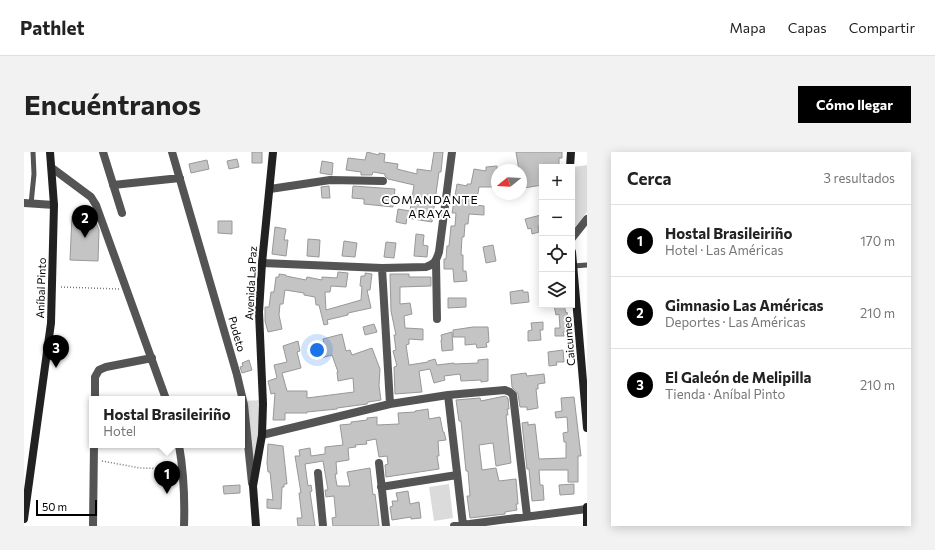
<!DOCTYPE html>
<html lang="es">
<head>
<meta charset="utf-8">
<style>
	body { margin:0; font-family:Commissioner,sans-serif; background:#f2f2f2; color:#222 }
	.controls { position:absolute; right:12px; top:12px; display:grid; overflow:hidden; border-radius:0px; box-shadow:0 2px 10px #0003 }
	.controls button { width:36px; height:36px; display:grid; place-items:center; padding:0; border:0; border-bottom:1px solid #e0e0e0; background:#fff; color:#222; font:20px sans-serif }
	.compass { position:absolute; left:467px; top:12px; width:36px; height:36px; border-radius:50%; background:#fff; box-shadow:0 2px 10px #0003; rotate:252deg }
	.scale { position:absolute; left:12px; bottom:10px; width:61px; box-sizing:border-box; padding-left:4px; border:2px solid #000; border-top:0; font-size:11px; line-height:14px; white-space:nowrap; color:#000; -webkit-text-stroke:3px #fff; paint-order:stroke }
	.you { position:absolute; left:293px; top:198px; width:14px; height:14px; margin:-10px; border:3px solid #fff; border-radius:50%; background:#1a73e8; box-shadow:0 0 0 6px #1a73e833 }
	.badge { display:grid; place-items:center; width:26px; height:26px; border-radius:50%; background:#000; color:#fff; font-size:13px; font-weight:700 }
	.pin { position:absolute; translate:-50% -33px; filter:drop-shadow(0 1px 2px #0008) }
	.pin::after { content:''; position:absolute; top:21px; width:14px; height:12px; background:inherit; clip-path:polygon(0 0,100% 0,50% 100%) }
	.popup { position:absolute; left:65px; top:244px; width:156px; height:52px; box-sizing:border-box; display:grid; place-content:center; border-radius:0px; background:#fff; filter:drop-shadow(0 1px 3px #0005); font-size:13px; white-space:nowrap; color:#767676 }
	.popup b { font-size:15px; color:#222 }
	.popup::after { content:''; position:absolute; left:50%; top:100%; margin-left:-8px; border:8px solid transparent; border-top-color:#fff }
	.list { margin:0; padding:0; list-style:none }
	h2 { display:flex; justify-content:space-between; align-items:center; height:52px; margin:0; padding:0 16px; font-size:17px }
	h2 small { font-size:13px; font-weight:400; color:#767676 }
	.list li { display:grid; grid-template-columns:26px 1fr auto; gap:12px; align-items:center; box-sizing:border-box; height:72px; padding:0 16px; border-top:1px solid #e0e0e0 }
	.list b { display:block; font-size:15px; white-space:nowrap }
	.list p { margin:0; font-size:13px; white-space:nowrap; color:#767676 }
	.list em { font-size:13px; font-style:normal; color:#767676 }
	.icon { flex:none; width:22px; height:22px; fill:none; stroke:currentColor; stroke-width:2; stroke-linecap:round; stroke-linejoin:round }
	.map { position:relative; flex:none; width:563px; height:374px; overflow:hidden; border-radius:0px }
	header { display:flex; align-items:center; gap:24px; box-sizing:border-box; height:56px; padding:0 20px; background:#fff; border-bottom:1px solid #e0e0e0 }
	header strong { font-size:19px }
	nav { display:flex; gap:22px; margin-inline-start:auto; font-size:14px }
	.intro { display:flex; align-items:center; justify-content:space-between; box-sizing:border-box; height:96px; padding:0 24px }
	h1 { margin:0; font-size:28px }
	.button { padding:10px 18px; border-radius:0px; background:#000; color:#fff; font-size:14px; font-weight:700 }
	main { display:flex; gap:24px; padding:0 24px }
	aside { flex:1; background:#fff; border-radius:0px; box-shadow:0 2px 10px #0003 }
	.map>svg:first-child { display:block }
	.green { fill:#dbdbdb }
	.building { fill:#c4c4c4; stroke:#989898 }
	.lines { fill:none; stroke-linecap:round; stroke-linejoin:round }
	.path { stroke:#767676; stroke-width:1.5; stroke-dasharray:1 2; stroke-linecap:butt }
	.lane { stroke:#545454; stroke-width:5 }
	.street { stroke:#545454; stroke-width:8 }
	.secondary { stroke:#212121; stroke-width:8 }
	.labels { text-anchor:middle; stroke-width:4; stroke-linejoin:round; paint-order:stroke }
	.street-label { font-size:11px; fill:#000; stroke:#fff }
	.neighbourhood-label { font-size:12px; letter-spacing:1px; fill:#000; stroke:#fff }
</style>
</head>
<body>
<header>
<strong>Pathlet</strong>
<nav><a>Mapa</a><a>Capas</a><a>Compartir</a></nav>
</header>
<div class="intro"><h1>Encuéntranos</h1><a class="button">Cómo llegar</a></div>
<main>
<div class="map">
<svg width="563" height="374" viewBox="0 0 563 374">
	<rect width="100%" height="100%" fill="#fff"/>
	<path class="green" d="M563 13V60L549 78 550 15Z
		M237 248 236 284 229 320 221 249Z
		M425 332 429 366 410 369 405 335Z"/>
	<path class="building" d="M228 0H238V11H228Z
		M343 0 355 3V1L361 2 360 10 374 12 373 17 393 22V17L407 19 410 0H419L417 20H415L408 70 383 66 382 72 372 70 374 57 386 59 390 33 364 27 361 24V22L349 20 348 23H337V20L322 18 324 6 341 8Z
		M492 0H538V6H535V15H518V33L500 36 497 18H495Z
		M213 7 215 15 205 17 203 9Z
		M183 8 185 17 167 21 165 12Z
		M298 9 309 11 308 23 296 21Z
		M473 14V35H455L452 53 460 54V63L445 62 444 72H441L440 85H438L437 103H439V119H442L443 129 430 130 429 117H420V107H422L423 94H425L427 74H431L432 61H428L433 32 443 34V32H447L450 17 462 19V15Z
		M305 34 306 46H298L297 35Z
		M329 34 371 37 369 55 340 52V47L328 46Z
		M517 63 518 73 514 74 515 80 508 82 507 76 504 77 501 67Z
		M48 64 70 65 75 78 74 109 46 108Z
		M194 69H208V82L194 81Z
		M251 75 262 77 260 88H264L262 104 248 102Z
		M392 82 400 83 399 93 404 94 403 105 390 104Z
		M284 87 296 88 295 105 283 104Z
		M320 89 333 91 331 105 318 104Z
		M362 90 372 91 370 106 360 105Z
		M469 93 472 109 462 111 459 95Z
		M314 120 324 121 322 135 307 134 306 140H301L302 158 337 148 338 134H336L337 124H341V121L348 122 346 138H343L347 156 324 161V163L303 168 304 172 300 173 295 153H292L291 145 280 143V141L261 138 259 152H256L255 163 258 177 244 180 241 169V155H245L247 140H250L252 125H255V122L262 123V124L282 128 283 125 298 128V125L313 126Z
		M366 122H385V125H407V134L376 135V152L386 151 388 162 380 164 381 176 399 177V188L385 187V192L382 193 385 213 404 210V209L411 207 413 213 430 211V212L454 211V208L464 207V229L457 230V228L437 229 436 222 420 224 421 228 410 231 406 217 395 219 398 240 371 242 370 215 373 214 369 199 372 198 370 183H372L367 159Z
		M499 138V140H504L505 150 487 152 486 140Z
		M424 146H442V155L424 156Z
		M530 153H540L542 161 543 160 545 179 539 180 540 184H531V176H536L535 162 532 163Z
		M519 170V178H516L517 188 504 189V179L508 178 507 171Z
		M350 172 353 180 341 183 339 175Z
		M449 175H464L465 190 462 191 463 195 453 196 452 192 441 193V185H429V178Z
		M428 180 429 198 418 199 417 188H418L417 183Z
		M318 182 322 199 326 198 328 203 348 196 356 217 355 234 357 248 344 250 343 252 313 256V257L283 260V261H261V268H249L251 241 247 242 244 229 253 226 250 213 263 210 259 194 274 189 276 199 273 200 277 216 258 221 263 239H283V246L330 240 329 226 314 229 313 220H314L308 203 294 207 291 197 299 194 298 193 300 192 299 187Z
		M539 198 540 210H532L533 213 525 214 524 200Z
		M225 208 228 218 218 221 216 215 219 214 218 211Z
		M502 221 503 224 520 222 521 231 514 232V237H512L514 256 503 258V255H496L494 242 488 235 487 223Z
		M481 244 484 246 485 257H483L484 263H482L487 311 472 314 469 291 455 293 458 318 472 316 475 329 492 327 494 352H492L493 358 481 360V362L446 366 443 344H446L444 319H442L437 269H435L432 248 456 246 457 249Z
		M550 245 557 304H554V330H544V318H515L516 333H519L520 348 508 349 505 317H503L498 271 504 270V273L511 272 515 307 542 306V290H540L539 281 544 280 543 265 532 266 531 260 538 259 537 246Z
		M404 257 405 267 416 265 419 280H420L422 288 414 289 415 304H413L415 317 362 325 361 313 364 312 363 304 355 305 352 287 342 289 343 292 331 293 332 295 324 296 325 308 312 310 313 322H311L313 334H326L323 320 346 316 349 343 351 342 355 374H309L308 366 312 365 310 344 302 345 301 338H304L299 309 281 312 284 334 287 333 288 339 286 340 291 374H274L273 366H278L275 341H277L271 304H276L275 298 286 296 287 304 301 302V295L319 293 316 273 327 272V270L343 268V266L353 265V273L375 272 374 261 391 260V259Z
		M244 292 259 294 263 332H260V335H258L257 357 243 356V347L249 348 246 320H244L243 311Z
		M550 332V342L536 343 535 333Z
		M216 333V341L200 342 199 334Z
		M384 339 386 352 395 350 397 366 387 367V365L368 368 366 355 369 354 368 349H374L372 341Z"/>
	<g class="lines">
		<path class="path" d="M37 135 95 137
			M78 309 116 316 151 317"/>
		<path class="lane" d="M7 52 10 22 9 0
			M549 114 563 113"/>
		<path class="street" d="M79 0 98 61
			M148 0 213 223 220 253 228 331
			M28 16 67 45 72 53 142 247
			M89 33 156 26
			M246 37 306 28 359 29
			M0 51 30 53
			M548 86 563 67
			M412 109 413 167
			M238 111 358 116 402 115C411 112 412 109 415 100L428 0
			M358 116 366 252
			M424 243 439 373
			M71 247V225L75 218 82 215 128 206
			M238 283 366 252 424 243 481 238 486 240 489 243 503 364
			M155 293C160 322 161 345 160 374
			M355 311 362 374
			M294 321 299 374
			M357 335 433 323
			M69 374 70 293
			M430 374 563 357"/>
		<path class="secondary" d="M546 15 547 0
			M548 100 563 276
			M0 367 27 171 30 53 26 0
			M232 374 229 334 238 283 239 252 235 160 238 111 249 0
			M563 374V355"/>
	</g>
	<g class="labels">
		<g class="street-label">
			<text transform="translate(227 131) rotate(-87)" y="4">Avenida La Paz</text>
			<text transform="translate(17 136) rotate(-88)" y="4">Aníbal Pinto</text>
			<text transform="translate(213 182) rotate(74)" y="4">Pudeto</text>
			<text transform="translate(545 189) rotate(-95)" y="4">Caicumeo</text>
		</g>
		<g class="neighbourhood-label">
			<text x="406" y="52">COMANDANTE<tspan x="406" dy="14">ARAYA</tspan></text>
		</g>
	</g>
</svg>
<div class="controls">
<button>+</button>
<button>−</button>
<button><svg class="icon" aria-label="locate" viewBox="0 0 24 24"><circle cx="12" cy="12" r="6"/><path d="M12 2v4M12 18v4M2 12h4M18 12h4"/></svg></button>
<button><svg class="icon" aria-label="layers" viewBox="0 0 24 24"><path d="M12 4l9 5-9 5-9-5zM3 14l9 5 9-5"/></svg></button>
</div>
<svg class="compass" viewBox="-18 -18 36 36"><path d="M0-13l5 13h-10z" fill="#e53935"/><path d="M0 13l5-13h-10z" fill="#767676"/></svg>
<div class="scale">50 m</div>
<div class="you"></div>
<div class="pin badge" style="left:143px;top:342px">1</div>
<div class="popup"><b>Hostal Brasileiriño</b>Hotel</div>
<div class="pin badge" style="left:61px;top:86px">2</div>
<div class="pin badge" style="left:32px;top:216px">3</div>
</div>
<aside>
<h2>Cerca<small>3 resultados</small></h2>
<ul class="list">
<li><span class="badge">1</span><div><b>Hostal Brasileiriño</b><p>Hotel · Las Américas</p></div><em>170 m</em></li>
<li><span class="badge">2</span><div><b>Gimnasio Las Américas</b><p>Deportes · Las Américas</p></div><em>210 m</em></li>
<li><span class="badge">3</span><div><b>El Galeón de Melipilla</b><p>Tienda · Aníbal Pinto</p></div><em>210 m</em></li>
</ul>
</aside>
</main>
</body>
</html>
